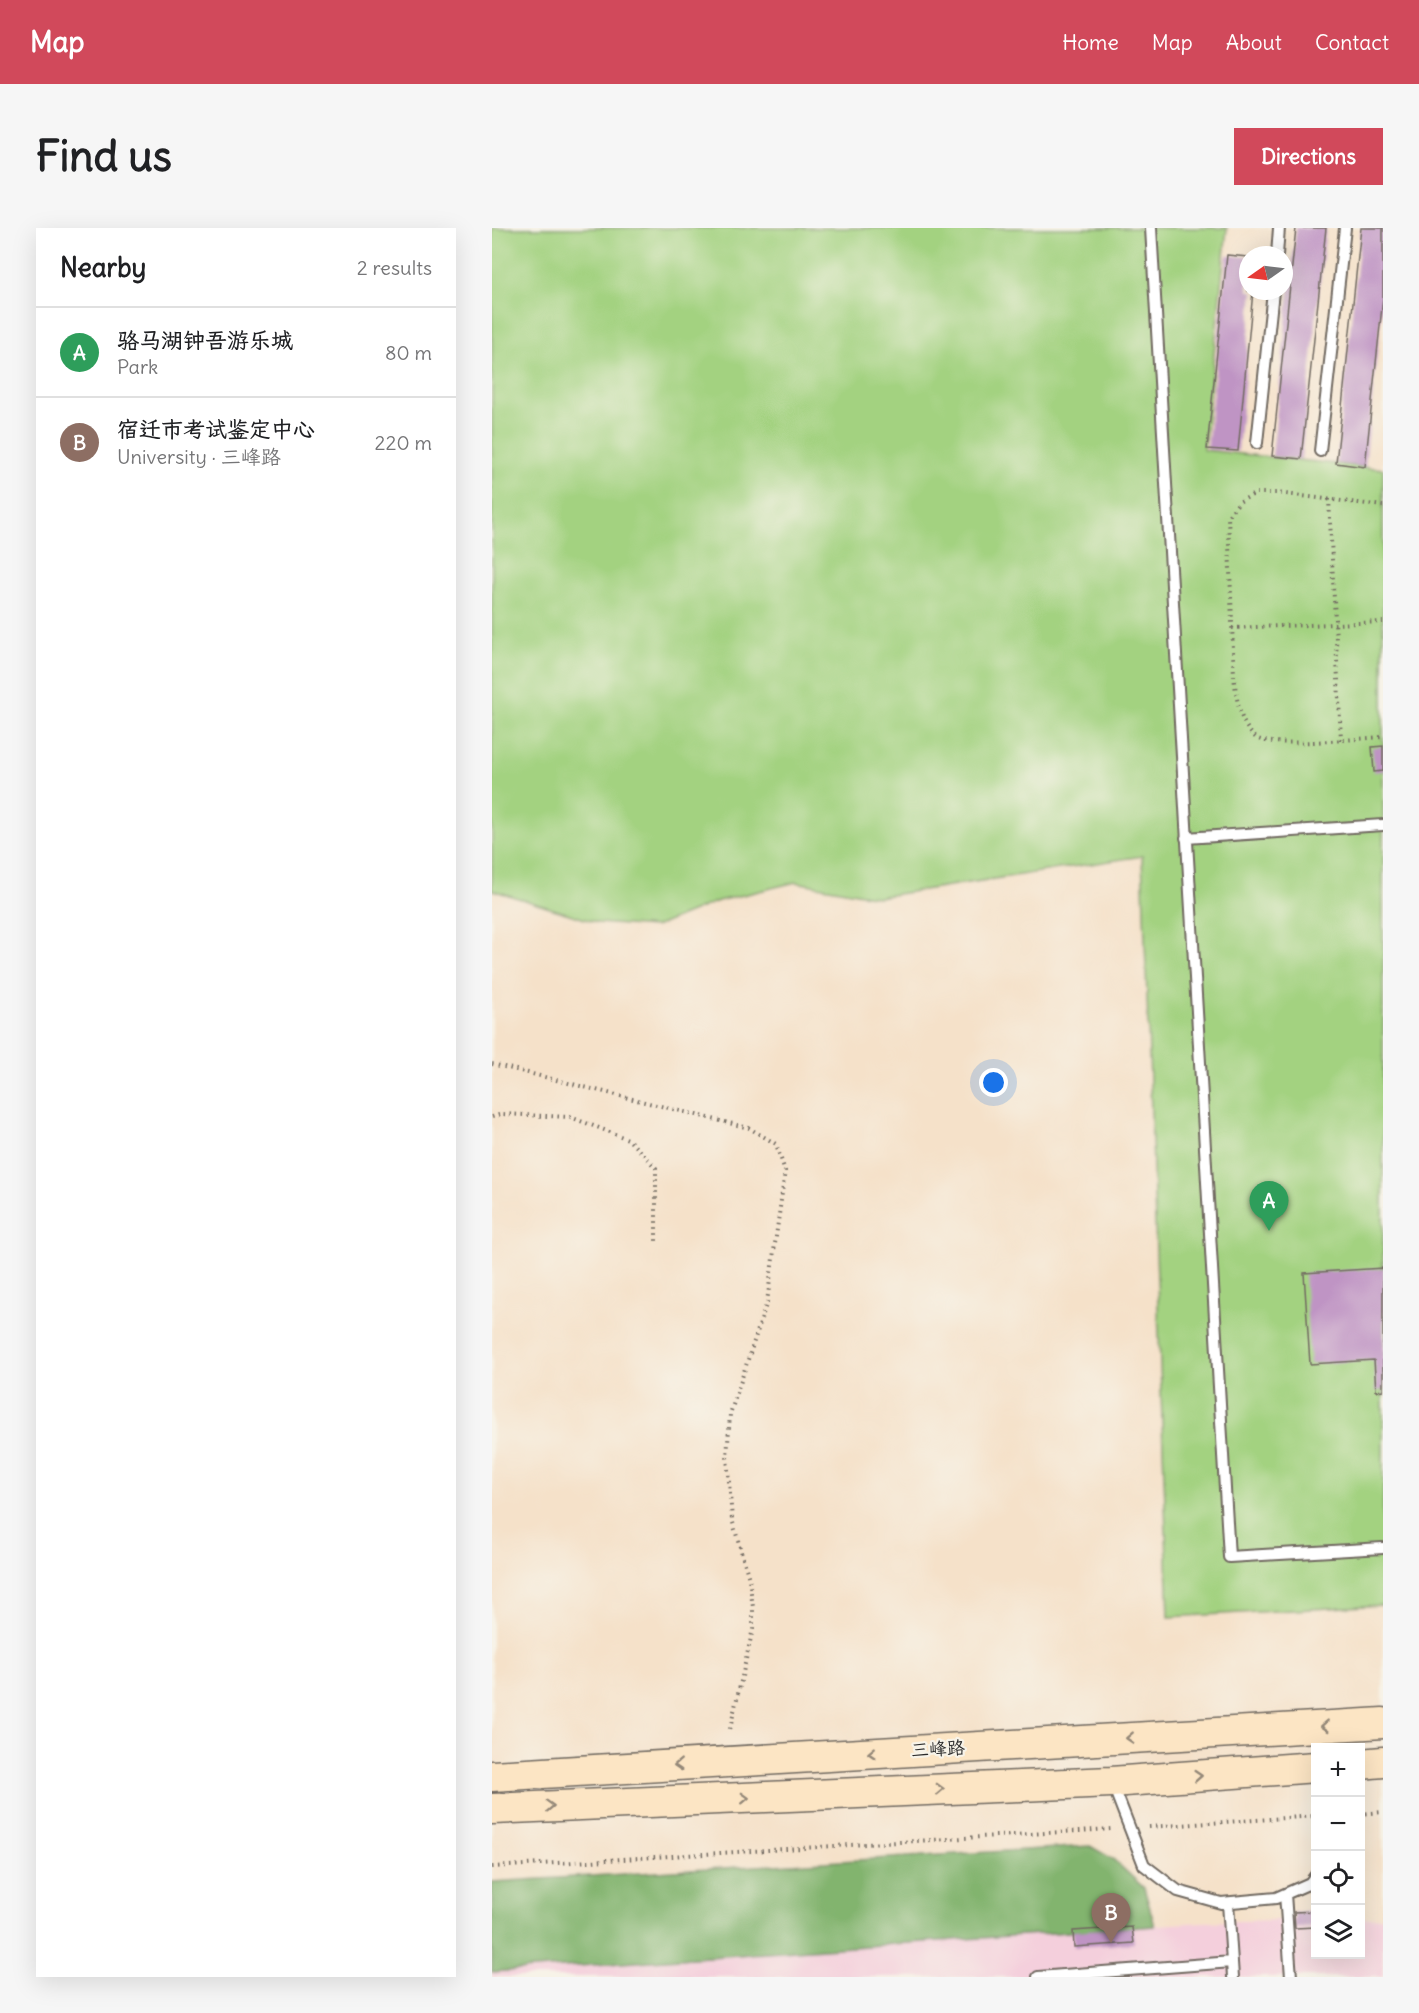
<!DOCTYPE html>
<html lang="en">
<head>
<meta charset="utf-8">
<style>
	body { margin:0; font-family:Delius,"LXGW WenKai TC",sans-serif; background:#f6f6f6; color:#202124 }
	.controls { position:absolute; right:18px; bottom:18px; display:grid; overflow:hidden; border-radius:0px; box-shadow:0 6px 24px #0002 }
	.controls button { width:54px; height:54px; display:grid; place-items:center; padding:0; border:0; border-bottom:2px solid #e0e0e0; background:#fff; color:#202124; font:30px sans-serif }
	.compass { position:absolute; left:747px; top:18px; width:54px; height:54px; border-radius:50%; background:#fff; box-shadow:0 6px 24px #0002; rotate:256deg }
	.you { position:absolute; left:502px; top:855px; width:21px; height:21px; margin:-15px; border:4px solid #fff; border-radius:50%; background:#1a73e8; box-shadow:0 0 0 9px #1a73e833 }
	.badge { display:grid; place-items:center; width:39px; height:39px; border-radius:50%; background:#d1495b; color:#fff; font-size:20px; font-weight:700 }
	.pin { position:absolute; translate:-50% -50px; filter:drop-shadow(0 2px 3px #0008) }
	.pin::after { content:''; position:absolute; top:32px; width:21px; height:18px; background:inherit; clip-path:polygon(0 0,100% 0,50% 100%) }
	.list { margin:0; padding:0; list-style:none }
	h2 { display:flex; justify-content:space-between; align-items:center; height:78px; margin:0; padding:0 24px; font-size:26px }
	h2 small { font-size:20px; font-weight:400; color:#757577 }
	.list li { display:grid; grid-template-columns:39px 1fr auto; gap:18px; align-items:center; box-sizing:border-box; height:90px; padding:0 24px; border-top:2px solid #e0e0e0 }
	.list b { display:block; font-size:22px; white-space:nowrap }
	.list p { margin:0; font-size:20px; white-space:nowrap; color:#757577 }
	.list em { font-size:20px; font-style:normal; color:#757577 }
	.icon { flex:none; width:33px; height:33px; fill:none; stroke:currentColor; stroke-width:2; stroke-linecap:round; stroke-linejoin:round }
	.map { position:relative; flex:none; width:891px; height:1749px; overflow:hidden; border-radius:0px }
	header { display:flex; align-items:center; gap:36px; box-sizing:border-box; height:84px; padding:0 30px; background:#d1495b; color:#fff }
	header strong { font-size:28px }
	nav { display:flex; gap:33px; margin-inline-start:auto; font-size:21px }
	.intro { display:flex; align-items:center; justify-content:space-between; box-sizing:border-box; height:144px; padding:0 36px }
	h1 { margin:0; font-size:42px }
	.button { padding:15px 27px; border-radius:0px; background:#d1495b; color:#fff; font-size:21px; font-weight:700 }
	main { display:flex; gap:36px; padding:0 36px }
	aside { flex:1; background:#fff; border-radius:0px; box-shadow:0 6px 24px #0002 }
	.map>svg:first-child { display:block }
	.built { fill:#f4cfdc }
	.green { fill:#a3d280; stroke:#677e56; stroke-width:1.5 }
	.forest { fill:#82b46e; stroke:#56704c; stroke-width:1.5 }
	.building { fill:#bf94c4 }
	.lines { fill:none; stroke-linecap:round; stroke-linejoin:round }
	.lane-casing { stroke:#726b62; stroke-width:14 }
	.secondary-casing { stroke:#726b62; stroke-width:33 }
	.path { stroke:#726b62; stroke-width:4; stroke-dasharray:1.5 4.5; stroke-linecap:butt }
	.lane { stroke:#fff; stroke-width:10 }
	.secondary { stroke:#fce5c4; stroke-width:30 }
	.oneway { stroke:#948878 }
	.labels { text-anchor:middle; stroke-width:4.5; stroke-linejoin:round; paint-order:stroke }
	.street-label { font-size:18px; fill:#2b2b2b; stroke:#f7f3e8 }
</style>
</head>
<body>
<header>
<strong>Map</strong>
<nav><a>Home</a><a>Map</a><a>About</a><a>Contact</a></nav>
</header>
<div class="intro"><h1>Find us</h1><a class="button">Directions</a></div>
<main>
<aside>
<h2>Nearby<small>2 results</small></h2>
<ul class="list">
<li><span class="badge" style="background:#2e9e5b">A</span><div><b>骆马湖钟吾游乐城</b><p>Park</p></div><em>80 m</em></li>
<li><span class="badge" style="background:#8d6e63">B</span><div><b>宿迁市考试鉴定中心</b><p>University · 三峰路</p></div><em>220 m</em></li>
</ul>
</aside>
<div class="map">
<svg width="891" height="1749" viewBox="0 0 891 1749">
	<rect width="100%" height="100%" fill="#f7f3e8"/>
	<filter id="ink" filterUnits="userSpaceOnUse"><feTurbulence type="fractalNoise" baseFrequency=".0167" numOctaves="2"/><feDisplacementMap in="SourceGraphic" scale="12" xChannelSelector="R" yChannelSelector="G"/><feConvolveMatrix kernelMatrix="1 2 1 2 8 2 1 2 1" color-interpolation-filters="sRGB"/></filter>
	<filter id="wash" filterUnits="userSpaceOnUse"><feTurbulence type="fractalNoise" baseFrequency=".008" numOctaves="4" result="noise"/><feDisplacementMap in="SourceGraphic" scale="24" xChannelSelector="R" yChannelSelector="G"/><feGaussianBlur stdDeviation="1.35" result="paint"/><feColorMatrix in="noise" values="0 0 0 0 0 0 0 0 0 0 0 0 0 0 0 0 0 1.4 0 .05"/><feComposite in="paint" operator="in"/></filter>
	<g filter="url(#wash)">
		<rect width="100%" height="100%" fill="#f5e1c9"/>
		<path class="built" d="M891 1689V1749H0V1744L710 1694 823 1691 824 1726H868L869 1690Z"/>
		<path class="green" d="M0 0H735L712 222 891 241V1377L677 1389 650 628 386 669 304 654 226 673 163 699 106 695 0 662Z"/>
		<path class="forest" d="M598 1618 621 1631 652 1660 663 1698 0 1744V1654Z"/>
		<g id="blocks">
			<path class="building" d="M804 0H834L809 231 780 228Z
				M869 0H891V69L873 239 844 235Z
				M735 27 756 29V63H761L746 223 715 221Z
				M891 518V543L882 544 880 519Z
				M891 1040V1162L884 1163 882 1132 818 1136 812 1045Z
				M824 1683V1699L803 1700 802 1684Z
				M640 1699 642 1715 582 1719 581 1703Z"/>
		</g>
	</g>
	<g filter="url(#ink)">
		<use href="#blocks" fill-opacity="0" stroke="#726b62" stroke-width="1.5"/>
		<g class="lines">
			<g class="lane-casing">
				<path id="lane" d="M659 0 737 1329 891 1320
					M785 27 787 0
					M765 215 781 63
					M828 223 853 0
					M694 610 891 597
					M621 1557 652 1637 686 1663 729 1675 784 1670 818 1655 824 1647
					M793 1666 799 1749
					M736 1675 741 1749
					M546 1749 740 1734"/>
			</g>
			<g class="secondary-casing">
				<path id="secondary" d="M868 1536 891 1534
					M0 1548 891 1495
					M0 1581 619 1554 824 1539"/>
			</g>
			<path class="path" d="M837 271 849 512
				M891 278 785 265H764L747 274 736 288 742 449C745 470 746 494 763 509 775 521 869 510 891 509
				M740 400 891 394
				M0 836 257 900 284 916 293 943 275 1074 238 1186 235 1229 240 1291 257 1351 261 1379V1401L237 1505
				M0 889 10 886 78 889 136 911 164 940V1013
				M868 1586 891 1584
				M657 1599 824 1588
				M0 1639 619 1601"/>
			<use href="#lane" class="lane"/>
			<use href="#secondary" class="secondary"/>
		</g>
		<defs><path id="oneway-chevron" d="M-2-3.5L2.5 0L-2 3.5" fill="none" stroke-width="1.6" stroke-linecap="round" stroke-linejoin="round" transform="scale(1.5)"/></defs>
		<g class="oneway">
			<use href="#oneway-chevron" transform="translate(833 1498) rotate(177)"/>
			<use href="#oneway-chevron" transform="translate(638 1510) rotate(177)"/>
			<use href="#oneway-chevron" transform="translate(380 1525) rotate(177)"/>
			<use href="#oneway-chevron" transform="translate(186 1537) rotate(177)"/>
			<use href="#oneway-chevron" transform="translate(706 1548) rotate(-4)"/>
			<use href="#oneway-chevron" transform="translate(448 1561) rotate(-2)"/>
			<use href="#oneway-chevron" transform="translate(253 1570) rotate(-2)"/>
			<use href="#oneway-chevron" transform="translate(58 1578) rotate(-2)"/>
		</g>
	</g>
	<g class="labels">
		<g class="street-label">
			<text transform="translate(446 1521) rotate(-3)" y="6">三峰路</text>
		</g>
	</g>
</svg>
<div class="controls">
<button>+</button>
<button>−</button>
<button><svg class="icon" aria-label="locate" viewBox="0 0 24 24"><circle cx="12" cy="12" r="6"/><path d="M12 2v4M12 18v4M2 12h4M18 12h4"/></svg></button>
<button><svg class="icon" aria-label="layers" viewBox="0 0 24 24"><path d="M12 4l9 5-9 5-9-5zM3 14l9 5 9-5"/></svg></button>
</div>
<svg class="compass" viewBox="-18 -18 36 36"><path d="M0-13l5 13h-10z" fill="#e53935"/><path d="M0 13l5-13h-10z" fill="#757577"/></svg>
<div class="you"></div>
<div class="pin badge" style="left:777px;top:1003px;background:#2e9e5b">A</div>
<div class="pin badge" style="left:619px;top:1715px;background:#8d6e63">B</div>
</div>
</main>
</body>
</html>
